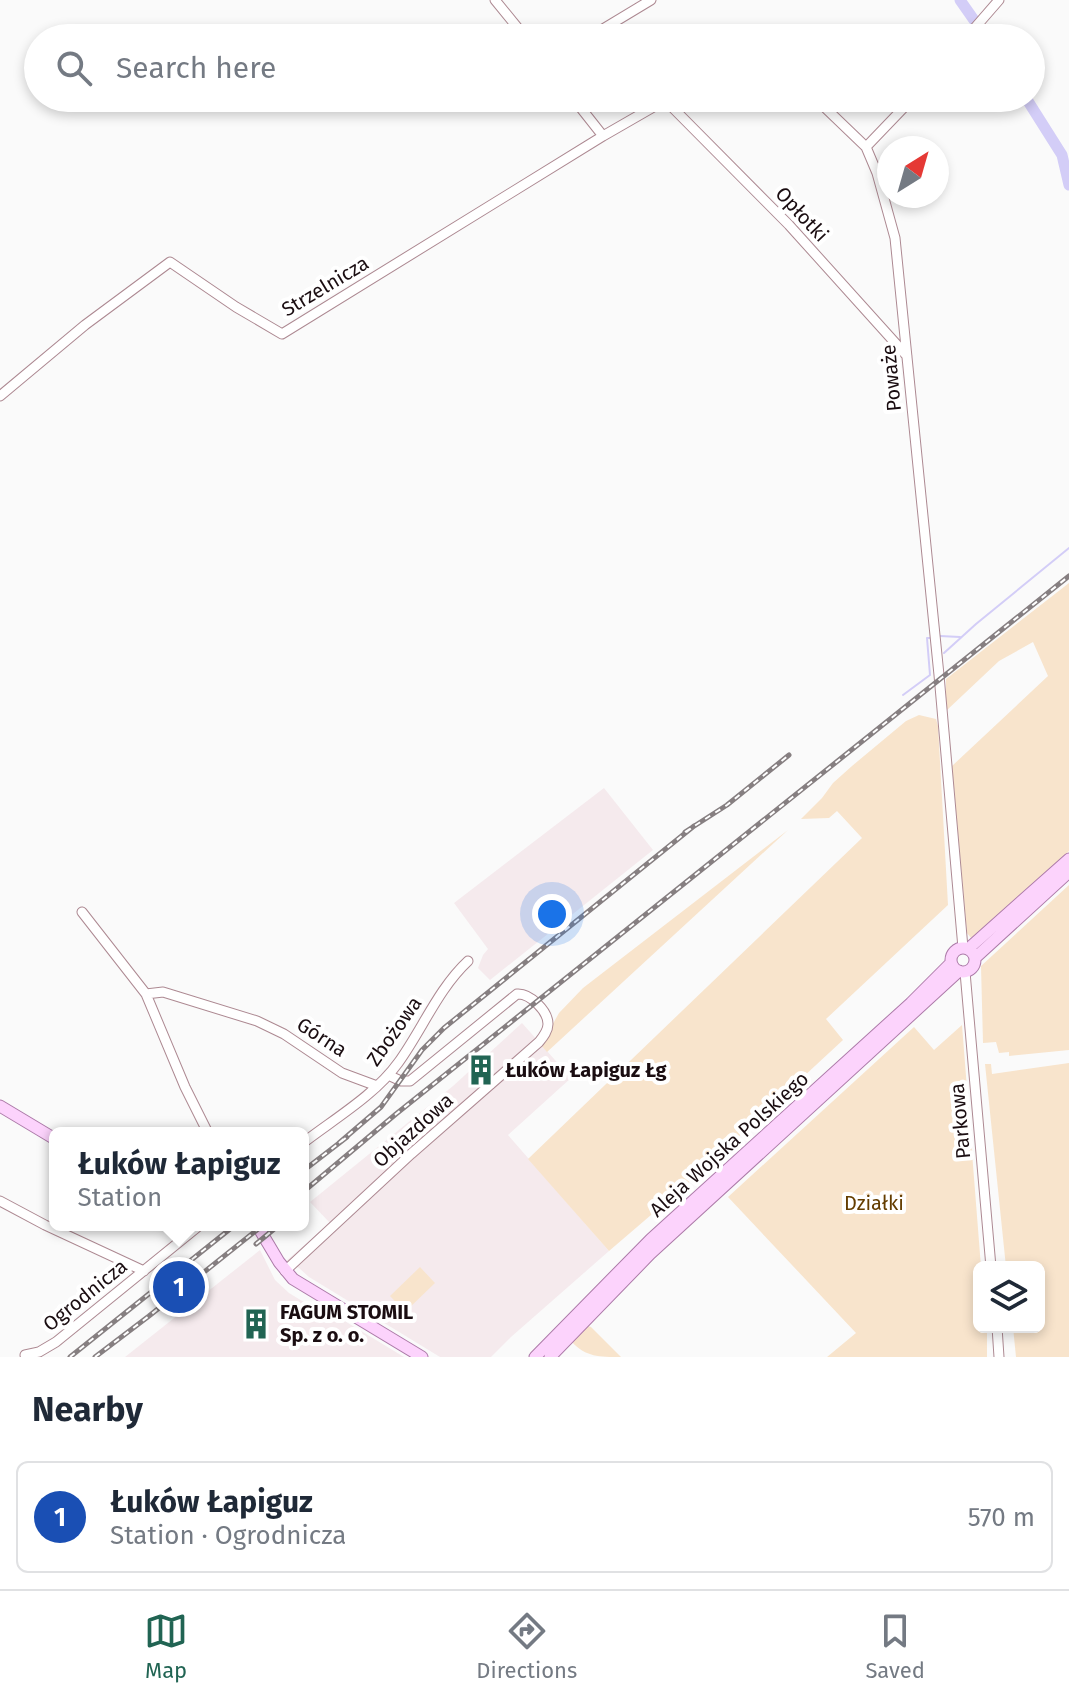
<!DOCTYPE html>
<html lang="en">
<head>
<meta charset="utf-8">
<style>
	body { margin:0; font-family:"Fira Sans",sans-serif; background:#f2f2f3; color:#1f2937 }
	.controls { position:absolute; right:24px; bottom:24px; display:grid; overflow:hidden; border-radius:12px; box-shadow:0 4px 12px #0003 }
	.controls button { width:72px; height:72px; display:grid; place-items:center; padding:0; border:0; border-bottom:2px solid #e0e1e3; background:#fff; color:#1f2937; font:40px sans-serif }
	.compass { position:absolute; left:877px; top:136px; width:72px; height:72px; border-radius:50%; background:#fff; box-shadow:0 4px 12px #0003; rotate:37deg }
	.you { position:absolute; left:552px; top:914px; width:28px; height:28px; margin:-20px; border:6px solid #fff; border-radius:50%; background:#1a73e8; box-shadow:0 0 0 12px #1a73e833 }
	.badge { display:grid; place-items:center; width:52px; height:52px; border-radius:50%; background:#216453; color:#fff; font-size:26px; font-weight:700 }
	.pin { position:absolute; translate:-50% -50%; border:4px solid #fff; box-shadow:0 2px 8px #0006 }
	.popup { position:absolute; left:49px; top:1127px; width:260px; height:104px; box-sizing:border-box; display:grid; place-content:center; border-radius:12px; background:#fff; filter:drop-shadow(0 2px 6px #0005); font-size:26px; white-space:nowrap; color:#747a83 }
	.popup b { font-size:30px; color:#1f2937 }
	.popup::after { content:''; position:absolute; left:50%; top:100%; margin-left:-16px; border:16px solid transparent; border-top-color:#fff }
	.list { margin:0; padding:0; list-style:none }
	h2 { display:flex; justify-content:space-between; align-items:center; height:104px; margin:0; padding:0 32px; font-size:34px }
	h2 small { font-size:26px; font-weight:400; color:#747a83 }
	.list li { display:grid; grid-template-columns:52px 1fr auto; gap:24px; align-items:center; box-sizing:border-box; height:112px; margin:0 16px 16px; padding:0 16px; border:2px solid #e0e1e3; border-radius:12px }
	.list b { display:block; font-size:30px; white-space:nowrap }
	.list p { margin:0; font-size:26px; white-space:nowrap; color:#747a83 }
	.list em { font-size:26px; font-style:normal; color:#747a83 }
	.icon { flex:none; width:44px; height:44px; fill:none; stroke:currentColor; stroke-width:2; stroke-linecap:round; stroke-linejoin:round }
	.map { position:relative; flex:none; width:1069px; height:1357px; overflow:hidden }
	.search { position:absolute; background:#fff; box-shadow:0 4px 12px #0003; left:24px; right:24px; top:24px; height:88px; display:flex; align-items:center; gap:20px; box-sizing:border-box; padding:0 28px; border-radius:44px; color:#747a83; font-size:30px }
	.sheet { height:232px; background:#fff }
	nav { display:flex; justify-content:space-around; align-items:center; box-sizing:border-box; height:112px; border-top:2px solid #e0e1e3; background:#fff; font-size:22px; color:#747a83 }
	nav a { display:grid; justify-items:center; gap:4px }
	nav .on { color:#216453 }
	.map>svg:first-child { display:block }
	.built { fill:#f5eaed }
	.green { fill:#f8e4cc }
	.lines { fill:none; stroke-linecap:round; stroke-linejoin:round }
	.stream { stroke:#d3cdf7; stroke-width:2 }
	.river { stroke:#d3cdf7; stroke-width:11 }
	.minor-casing { stroke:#ad8992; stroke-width:11 }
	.major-casing { stroke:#ac7aa8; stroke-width:13 }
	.minor { stroke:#fff; stroke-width:9 }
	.major { stroke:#fcd3fc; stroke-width:11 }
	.rail-casing { stroke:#867f81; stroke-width:5 }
	.rail { stroke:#fff; stroke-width:2; stroke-dasharray:6; stroke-linecap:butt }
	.labels { text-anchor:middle; stroke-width:8; stroke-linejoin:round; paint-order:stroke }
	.street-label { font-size:20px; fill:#1a0d11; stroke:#fff }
	.poi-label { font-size:20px; font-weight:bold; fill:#1a0d11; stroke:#fff; text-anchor:start }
	.park-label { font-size:20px; fill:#643d00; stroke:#fff }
</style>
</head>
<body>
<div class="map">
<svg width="1069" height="1357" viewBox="0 0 1069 1357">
	<rect width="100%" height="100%" fill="#fafafa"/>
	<path class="built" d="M604 788 653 850 490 980 478 968 483 955 488 949 454 903Z
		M522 1023 571 1078 508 1135 609 1251 511 1337 491 1357H440L309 1277 299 1268 286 1261 330 1223 310 1202 453 1086Z
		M260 1250 275 1280 289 1293 330 1318 338 1317 404 1357H125Z"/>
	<path class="green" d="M1069 583V851L982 931 971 938 967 933 952 766 1048 676 1033 642 999 661 946 711V679Z
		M919 715 936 719 938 726 948 905 826 1019 843 1040 693 1179 609 1251 528 1159 862 838 837 811 829 818 801 819 822 798 833 783 852 766 906 721Z
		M788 830 547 1052 541 1045 559 1013 583 988Z
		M1069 885V1050L1009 1056V1052L999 1053 996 1042 983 1043 981 966Z
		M962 1025 981 1267H979V1327H987V1357H827L856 1333 728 1197 914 1027 934 1050Z
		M1069 1063V1357H1016L1013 1327H1039V1267H1006L985 1064H991L992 1074Z
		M420 1267 435 1283 405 1312 390 1296Z
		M588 1326 591 1327 621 1357C599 1357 586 1357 572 1342Z"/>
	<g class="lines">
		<path class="stream" d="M940 636 960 637
			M944 653 976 624 1069 548
			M903 695 930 675 927 638H930"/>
		<path class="river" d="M960 0 974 20
			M980 30 985 38
			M1026 98 1062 155 1069 185"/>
		<g class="minor-casing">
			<path id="minor" d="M495 0 526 38
				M588 38 651 0
				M966 38 999 0
				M573 98 603 136 669 98
				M815 98 866 147 877 173 895 238 939 675 963 948
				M665 100 789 225 907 356
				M866 147 913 98
				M0 396 85 325 170 262 236 307 282 334 603 136
				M82 912 146 994 185 1087 208 1133
				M965 972 991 1267
				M146 994 163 992 257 1021 284 1034 342 1073 377 1086
				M303 1143C334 1119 375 1095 398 1063 422 1030 438 989 468 961
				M0 1201 45 1225 144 1271
				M285 1271 411 1154 539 1042C543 1037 548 1031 548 1024 548 1011 530 993 517 994L410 1081H401L388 1075
				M997 1327 999 1357
				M25 1355 39 1352 56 1342 200 1225"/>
		</g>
		<g class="major-casing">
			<path id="major" d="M951 960a12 12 0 1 1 24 0a12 12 0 1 1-24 0Z
				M968 949 1069 859
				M975 958 1069 872
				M0 1106 55 1139
				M257 1225 279 1262 293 1279 422 1357
				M535 1357 651 1239 911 1003 951 963
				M550 1357 650 1254 959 971"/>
		</g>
		<use href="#minor" class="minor"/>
		<use href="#major" class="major"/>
		<g class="rail-casing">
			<path id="rail" d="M685 832 727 805 789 755
				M339 1143 381 1107 422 1050 444 1028 694 826
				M303 1171 347 1137
				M303 1192 396 1114 1069 576
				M256 1244 279 1225
				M70 1357 235 1225
				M95 1357 149 1316 263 1225"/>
		</g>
		<use href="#rail" class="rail"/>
	</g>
	<defs>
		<g id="building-bare" transform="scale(2.4)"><path d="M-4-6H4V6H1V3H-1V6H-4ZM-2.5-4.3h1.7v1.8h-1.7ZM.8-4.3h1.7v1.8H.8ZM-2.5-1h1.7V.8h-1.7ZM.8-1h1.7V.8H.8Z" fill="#216453" stroke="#fff" stroke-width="2.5" paint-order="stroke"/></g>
	</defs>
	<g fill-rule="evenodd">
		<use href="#building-bare" x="481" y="1070"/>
		<use href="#building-bare" x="256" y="1324"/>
	</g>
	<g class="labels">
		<g class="street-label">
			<text transform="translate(802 214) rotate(47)" y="7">Opłotki</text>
			<text transform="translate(325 286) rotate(-31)" y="7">Strzelnicza</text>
			<text transform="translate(891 378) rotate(-95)" y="7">Poważe</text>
			<text transform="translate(394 1031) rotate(-55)" y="7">Zbożowa</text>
			<text transform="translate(322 1037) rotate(33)" y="7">Górna</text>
			<text transform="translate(960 1121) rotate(-95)" y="7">Parkowa</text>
			<text transform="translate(413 1130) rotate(-42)" y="7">Objazdowa</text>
			<text transform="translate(729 1144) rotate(-42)" y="7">Aleja Wojska Polskiego</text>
			<text transform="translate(85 1295) rotate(-39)" y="7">Ogrodnicza</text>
		</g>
		<g class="poi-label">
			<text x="505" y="1077">Łuków Łapiguz Łg</text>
			<text x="280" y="1319">FAGUM STOMIL<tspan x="280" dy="23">Sp. z o. o.</tspan></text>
		</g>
		<g class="park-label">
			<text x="874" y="1210">Działki</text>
		</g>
	</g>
</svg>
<div class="controls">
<button><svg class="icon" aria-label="layers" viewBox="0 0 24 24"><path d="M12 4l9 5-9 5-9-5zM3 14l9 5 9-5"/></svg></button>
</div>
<svg class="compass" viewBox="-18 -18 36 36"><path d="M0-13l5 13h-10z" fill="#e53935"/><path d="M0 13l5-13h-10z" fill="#747a83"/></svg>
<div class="you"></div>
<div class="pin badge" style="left:179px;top:1287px;background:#1a4fb4">1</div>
<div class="popup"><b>Łuków Łapiguz</b>Station</div>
<div class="search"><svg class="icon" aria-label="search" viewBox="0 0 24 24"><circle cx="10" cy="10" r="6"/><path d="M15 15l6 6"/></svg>Search here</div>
</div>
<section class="sheet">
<h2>Nearby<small></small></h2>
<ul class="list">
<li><span class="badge" style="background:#1a4fb4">1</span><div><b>Łuków Łapiguz</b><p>Station · Ogrodnicza</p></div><em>570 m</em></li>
</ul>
</section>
<nav>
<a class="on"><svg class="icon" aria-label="map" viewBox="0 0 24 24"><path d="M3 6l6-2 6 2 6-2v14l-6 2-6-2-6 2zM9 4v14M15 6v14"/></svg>Map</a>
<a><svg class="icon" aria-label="directions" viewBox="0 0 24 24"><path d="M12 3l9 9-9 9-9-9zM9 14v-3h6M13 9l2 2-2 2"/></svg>Directions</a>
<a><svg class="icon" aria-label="saved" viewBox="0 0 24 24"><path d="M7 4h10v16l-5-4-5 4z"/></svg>Saved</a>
</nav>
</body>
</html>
